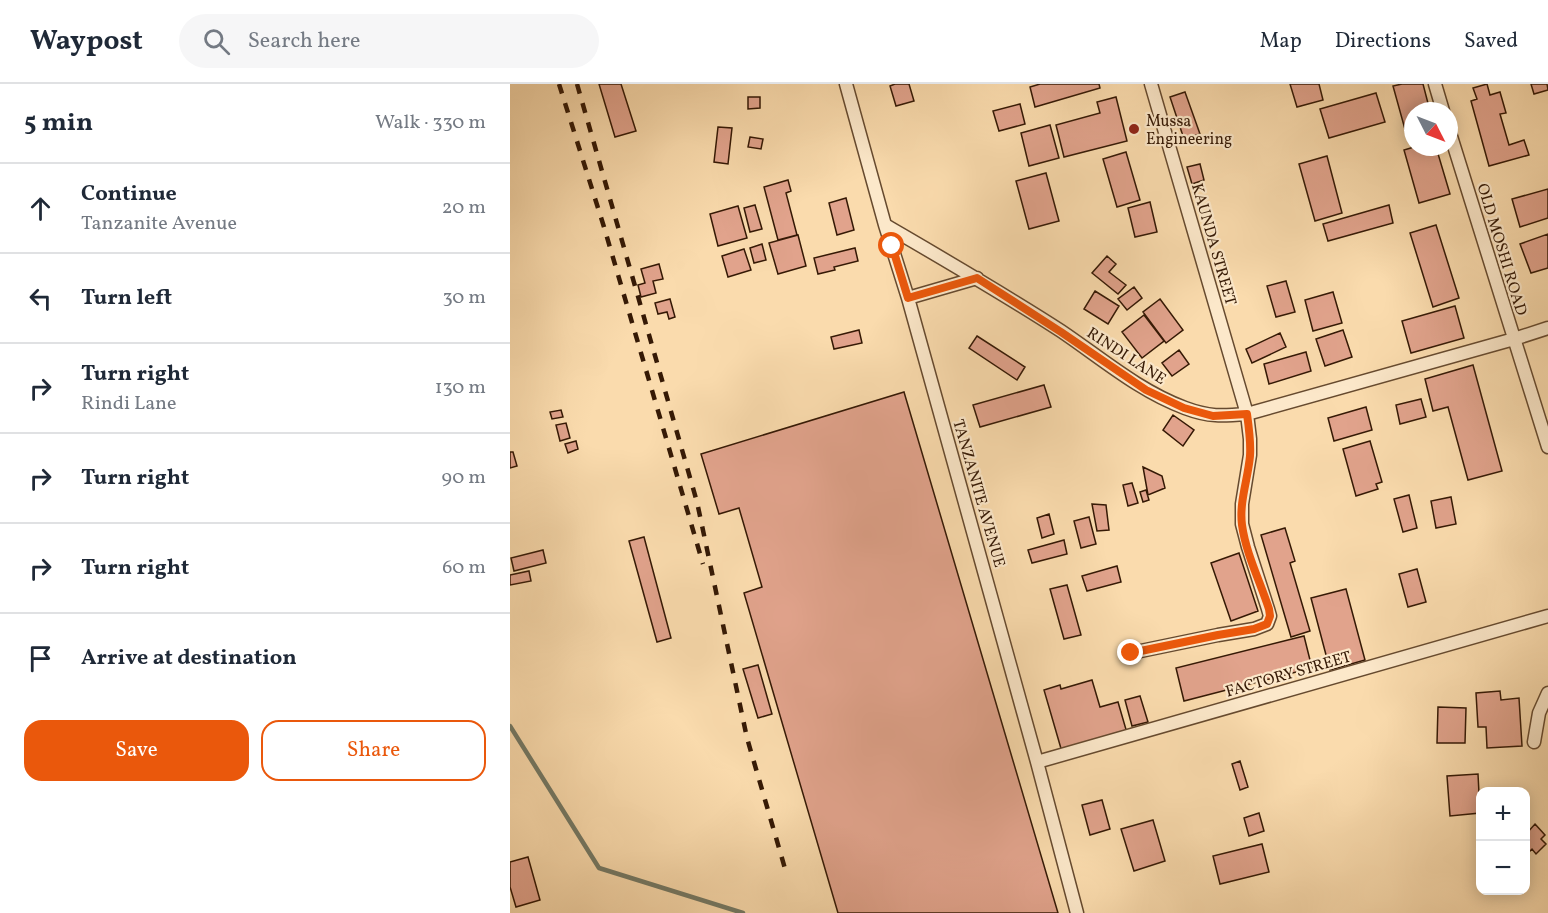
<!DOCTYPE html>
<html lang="en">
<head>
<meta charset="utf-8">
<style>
	body { margin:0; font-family:Vollkorn,serif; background:#f6f6f7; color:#1f2937 }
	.controls { position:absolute; right:18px; bottom:18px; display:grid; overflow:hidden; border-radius:12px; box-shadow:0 3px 15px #0003 }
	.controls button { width:54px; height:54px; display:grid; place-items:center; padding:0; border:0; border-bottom:2px solid #e0e1e3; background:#fff; color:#1f2937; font:30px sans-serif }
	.compass { position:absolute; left:894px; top:18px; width:54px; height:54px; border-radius:50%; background:#fff; box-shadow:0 3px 15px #0003; rotate:132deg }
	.stop { position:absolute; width:18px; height:18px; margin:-14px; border:4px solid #ea580c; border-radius:50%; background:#fff }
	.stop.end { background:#ea580c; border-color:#fff; box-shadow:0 2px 6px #0008 }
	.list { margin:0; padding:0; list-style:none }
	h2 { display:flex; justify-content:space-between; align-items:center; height:78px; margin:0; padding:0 24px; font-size:26px }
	h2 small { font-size:20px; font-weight:400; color:#747a83 }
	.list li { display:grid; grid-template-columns:39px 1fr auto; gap:18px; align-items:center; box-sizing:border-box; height:90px; padding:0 24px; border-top:2px solid #e0e1e3 }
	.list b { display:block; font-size:22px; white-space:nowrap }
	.list p { margin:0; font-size:20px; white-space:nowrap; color:#747a83 }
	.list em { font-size:20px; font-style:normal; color:#747a83 }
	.actions { display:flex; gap:12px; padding:18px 24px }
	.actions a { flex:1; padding:14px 0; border:2px solid #ea580c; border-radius:18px; text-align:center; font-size:21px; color:#ea580c }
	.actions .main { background:#ea580c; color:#fff }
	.icon { flex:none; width:33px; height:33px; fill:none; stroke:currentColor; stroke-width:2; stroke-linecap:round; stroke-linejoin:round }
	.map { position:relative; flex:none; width:1038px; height:829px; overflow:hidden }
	header { display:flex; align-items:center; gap:36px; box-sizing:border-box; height:84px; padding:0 30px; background:#fff; border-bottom:2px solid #e0e1e3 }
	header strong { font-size:28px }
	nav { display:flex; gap:33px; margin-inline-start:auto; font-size:21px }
	.search { width:420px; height:54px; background:#f6f6f7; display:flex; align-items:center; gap:15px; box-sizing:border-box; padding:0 21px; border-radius:33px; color:#747a83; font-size:22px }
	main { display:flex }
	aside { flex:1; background:#fff }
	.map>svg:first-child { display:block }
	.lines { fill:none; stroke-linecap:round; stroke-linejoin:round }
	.stream { stroke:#757a66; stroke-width:4.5 }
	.building { fill:#e1a38c; stroke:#351905; stroke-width:1.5 }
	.street-casing { stroke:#664a2f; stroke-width:15 }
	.street { stroke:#fce8ca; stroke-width:12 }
	.rail { stroke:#351905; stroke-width:4.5; stroke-dasharray:10 10; stroke-linecap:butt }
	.route { stroke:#ea580c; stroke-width:8 }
	.poi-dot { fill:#8f2418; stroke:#fce8ca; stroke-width:2 }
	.labels { text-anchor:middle; stroke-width:4.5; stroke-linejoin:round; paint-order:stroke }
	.poi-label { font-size:16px; fill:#351905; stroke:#fce8ca; text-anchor:start }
	.street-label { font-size:16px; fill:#351905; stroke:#fce8ca }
</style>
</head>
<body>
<header>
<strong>Waypost</strong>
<div class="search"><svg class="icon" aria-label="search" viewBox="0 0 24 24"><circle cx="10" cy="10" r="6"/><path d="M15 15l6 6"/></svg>Search here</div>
<nav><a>Map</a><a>Directions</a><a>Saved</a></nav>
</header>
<main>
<aside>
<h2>5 min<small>Walk · 330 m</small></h2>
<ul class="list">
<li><svg class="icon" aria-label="ahead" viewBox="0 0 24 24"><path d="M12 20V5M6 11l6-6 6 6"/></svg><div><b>Continue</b><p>Tanzanite Avenue</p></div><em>20 m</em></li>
<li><svg class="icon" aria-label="left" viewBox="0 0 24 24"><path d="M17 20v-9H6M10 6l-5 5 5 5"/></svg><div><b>Turn left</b></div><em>30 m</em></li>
<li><svg class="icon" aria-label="right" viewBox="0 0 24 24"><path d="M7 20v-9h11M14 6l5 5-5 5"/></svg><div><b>Turn right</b><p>Rindi Lane</p></div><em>130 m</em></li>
<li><svg class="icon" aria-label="right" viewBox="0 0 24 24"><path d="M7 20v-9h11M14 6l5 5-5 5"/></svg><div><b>Turn right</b></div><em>90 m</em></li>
<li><svg class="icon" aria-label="right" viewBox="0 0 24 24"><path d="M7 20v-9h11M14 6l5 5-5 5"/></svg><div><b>Turn right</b></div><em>60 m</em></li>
<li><svg class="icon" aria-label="arrive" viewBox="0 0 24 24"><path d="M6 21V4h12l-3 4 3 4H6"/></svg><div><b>Arrive at destination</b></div></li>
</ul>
<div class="actions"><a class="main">Save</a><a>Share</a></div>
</aside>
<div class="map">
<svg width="1038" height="829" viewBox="0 0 1038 829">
	<rect width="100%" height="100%" fill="#fadbad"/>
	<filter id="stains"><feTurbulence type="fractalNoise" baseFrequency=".00333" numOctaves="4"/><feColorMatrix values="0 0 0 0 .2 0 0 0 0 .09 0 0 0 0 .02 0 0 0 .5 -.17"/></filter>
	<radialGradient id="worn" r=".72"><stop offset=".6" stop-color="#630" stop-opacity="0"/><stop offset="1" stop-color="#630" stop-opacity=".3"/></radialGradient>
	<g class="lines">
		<path class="stream" d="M0 642 89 784 233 829"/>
	</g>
	<path class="building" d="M89 0H111L126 47 105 53Z
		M385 0H399L404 17 386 22 380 2Z
		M530 0H589L590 4 525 23 520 3Z
		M780 0H809L813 16 787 23Z
		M892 0H913L920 27H903V48L896 49 883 2Z
		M977 0 980 11 990 8 996 29 990 30 999 61 1014 56 1019 71 979 82 961 17 967 15 963 4Z
		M1021 0H1037L1038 6 1024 10Z
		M675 8 690 50 674 55 660 13Z
		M866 9 875 38 819 54 810 25Z
		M238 13H250V24L238 25Z
		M606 13 617 57 554 73 546 41 590 29 587 18Z
		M510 20 515 40 489 47 483 27Z
		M540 41 549 74 519 82 511 49Z
		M208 43 222 44 218 80 204 78Z
		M240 53 253 55 251 65 238 63Z
		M904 63H926L940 110 909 119 894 66Z
		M616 68 630 116 607 123 593 75Z
		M817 72 832 129 805 137 789 80Z
		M690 80 694 96 682 100 677 83Z
		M536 89 549 137 519 145 506 97Z
		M278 96 281 107 276 109 287 151 268 156 254 103Z
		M1038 105V134L1010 143 1002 115Z
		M336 114 344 146 327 151 319 119Z
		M640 118 647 148 625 153 618 124Z
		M245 121 252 145 240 148 234 124Z
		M879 121 883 139 818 157 813 140Z
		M228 122 237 154 208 162 200 130Z
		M926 141 949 214 923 223 900 149Z
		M1038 150V184L1021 189 1010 160Z
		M288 151 296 182 268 190 259 159Z
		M252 160 256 176 244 179 240 164Z
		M345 164 348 177 324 183 325 186 308 190 304 174Z
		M234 165 241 186 218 193 212 172Z
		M597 172 606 180 599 188 616 201 608 210 582 189Z
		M149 180 153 195 143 197 146 209 131 213 128 201 135 199 131 185Z
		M776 197 785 228 766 233 757 202Z
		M624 203 632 214 617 226 608 215Z
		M585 207 609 222 598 240 574 225Z
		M823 208 832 239 803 247 795 216Z
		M160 215 165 233 159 235 157 228 148 230 145 219Z
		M650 215 673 246 656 259 633 228Z
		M945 222 954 254 901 269 892 237Z
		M634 231 654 257 632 274 612 248Z
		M349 246 352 259 324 265 321 253Z
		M833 246 842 273 815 282 806 255Z
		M770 249 776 263 742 279 736 265Z
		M467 252 515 283 507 296 459 264Z
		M669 266 679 280 662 292 652 279Z
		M796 268 801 287 759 300 754 280Z
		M963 281 992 387 958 396 938 323 923 327 915 295Z
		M534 301 541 323 470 343 463 321Z
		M394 308 548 829H328L234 509 252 503 229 424 209 430 191 370Z
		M911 315 916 333 890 340 886 321Z
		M856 323 862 346 824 357 818 334Z
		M51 326 53 333 42 335 40 328Z
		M663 331 684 346 673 362 653 346Z
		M56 339 60 354 50 357 46 341Z
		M66 357 68 365 58 369 55 360Z
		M860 357 872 398 866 400 868 405 846 412 833 365Z
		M0 368H3L7 382 0 384Z
		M633 383 652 392 655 404 638 411Z
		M622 399 628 419 618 422 613 401Z
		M636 406 639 416 633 418 630 408Z
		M899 411 907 444 893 448 884 415Z
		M941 413 946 440 926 444 921 417Z
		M582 420 596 421 599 446 587 447Z
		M539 430 544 450 532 454 527 434Z
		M579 433 586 460 571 464 564 437Z
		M775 444 785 477 780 479 800 547 781 553 751 451Z
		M134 453 161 554 147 558 119 457Z
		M554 456 557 470 522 479 518 466Z
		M33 466 36 479 4 487 1 474Z
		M729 469 748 527 721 537 701 479Z
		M607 482 611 498 577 507 572 492Z
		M907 485 916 518 898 523 889 490Z
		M19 487 21 497 0 501V491Z
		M557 501 571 551 554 555 540 505Z
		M836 505 855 576 820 586 801 514Z
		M794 552 802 584 674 617 666 584Z
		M248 581 262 630 248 634 233 585Z
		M582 596 590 623 608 618 617 649 552 668 534 606 550 601 551 605Z
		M990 607 991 616 1009 614 1012 662 977 664 976 643H968L966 609Z
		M630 612 638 638 622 642 615 616Z
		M928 623 956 624 955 659H927Z
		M730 677 738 703 730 706 722 680Z
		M968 690 970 729 940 732 937 692Z
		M592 716 600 745 580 751 572 721Z
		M749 729 754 747 739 752 734 734Z
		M643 736 655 777 624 787 611 745Z
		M1025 740 1035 751 1031 755 1036 760 1026 770 1022 765 1016 771V750Z
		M752 760 759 788 710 800 703 772Z
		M18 773 30 816 6 823 0 803V778Z"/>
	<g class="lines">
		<g class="street-casing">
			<path id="street" d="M336 0 375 141 398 214 527 678 567 829
				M925 0 933 27
				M939 46 1038 363
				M375 141C435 176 494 210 551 247 591 274 629 307 675 324 699 333 712 332 737 330L1004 255 1038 244
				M398 214 467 194
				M621 569 708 551 744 545 757 540 760 532 758 525 738 463 732 440V420L740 371V355L737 330 641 0
				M1024 658 1029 629 1038 609
				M527 678 1038 532"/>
		</g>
		<use href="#street" class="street"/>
		<path class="rail" d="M49 0 94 143 193 480
			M67 0 187 418 237 654 276 788"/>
	</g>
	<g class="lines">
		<path class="route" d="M382 162 398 214 467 194 551 248 636 306 674 324 703 332 737 330C739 344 741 358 740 372 738 395 729 418 732 441 736 470 750 497 759 525L760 532 757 540 744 545 708 551 621 569"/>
	</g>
	<circle class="poi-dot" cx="624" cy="45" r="6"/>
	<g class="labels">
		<g class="poi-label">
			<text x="636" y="42">Mussa<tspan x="636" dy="18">Engineering</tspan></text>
		</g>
		<g class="street-label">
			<text transform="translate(705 160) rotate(74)" y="6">KAUNDA STREET</text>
			<text transform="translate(993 165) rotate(73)" y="6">OLD MOSHI ROAD</text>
			<text transform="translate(617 271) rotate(33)" y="6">RINDI LANE</text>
			<text transform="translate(470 409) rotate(74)" y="6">TANZANITE AVENUE</text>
			<text transform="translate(778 589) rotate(-16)" y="6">FACTORY STREET</text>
		</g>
	</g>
	<rect width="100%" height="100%" filter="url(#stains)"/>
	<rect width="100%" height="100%" fill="url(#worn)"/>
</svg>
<div class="controls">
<button>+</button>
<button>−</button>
</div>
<svg class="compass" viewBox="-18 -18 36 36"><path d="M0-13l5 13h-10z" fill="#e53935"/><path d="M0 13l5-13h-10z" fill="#747a83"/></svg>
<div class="stop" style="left:382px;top:162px"></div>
<div class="stop end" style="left:621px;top:569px"></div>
</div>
</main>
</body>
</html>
